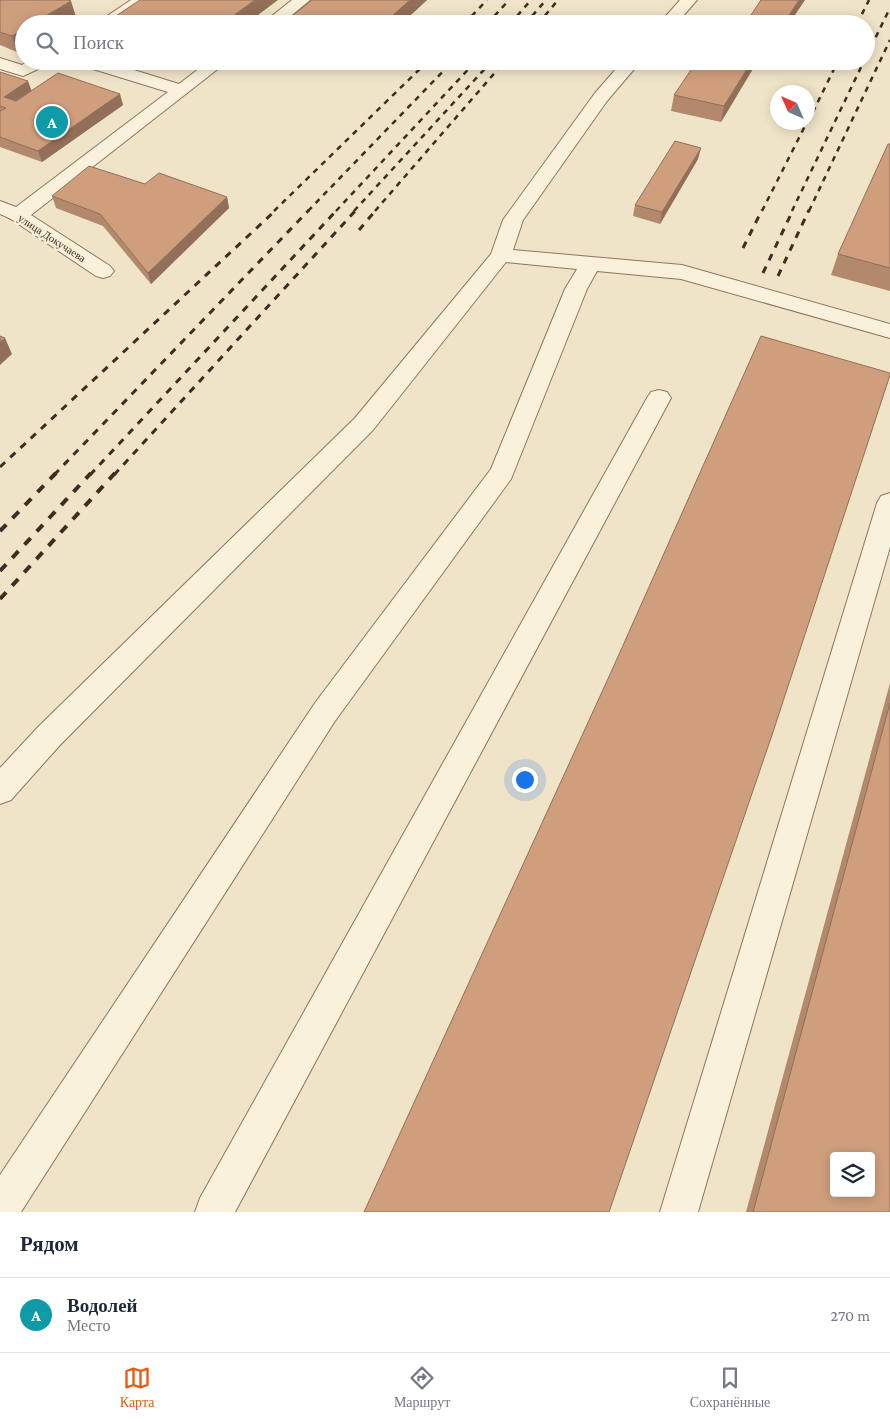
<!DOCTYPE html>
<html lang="ru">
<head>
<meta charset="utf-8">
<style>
	body { margin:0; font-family:"Crimson Pro",serif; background:#f2f2f3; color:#1f2937 }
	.controls { position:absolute; right:15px; bottom:15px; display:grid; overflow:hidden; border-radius:5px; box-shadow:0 2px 12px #0003 }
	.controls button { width:45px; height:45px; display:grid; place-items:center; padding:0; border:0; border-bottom:1px solid #e0e1e3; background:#fff; color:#1f2937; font:25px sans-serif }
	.compass { position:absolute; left:770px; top:85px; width:45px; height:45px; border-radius:50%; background:#fff; box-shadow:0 2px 12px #0003; rotate:315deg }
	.you { position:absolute; left:524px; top:779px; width:18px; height:18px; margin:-12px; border:4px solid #fff; border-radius:50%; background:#1a73e8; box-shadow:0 0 0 8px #1a73e833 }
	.badge { display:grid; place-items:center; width:32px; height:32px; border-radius:50%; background:#ea580c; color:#fff; font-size:16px; font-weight:700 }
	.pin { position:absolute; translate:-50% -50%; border:2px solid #fff; box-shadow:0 1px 5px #0006 }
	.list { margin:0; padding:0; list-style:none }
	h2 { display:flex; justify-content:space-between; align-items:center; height:65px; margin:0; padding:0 20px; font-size:21px }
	h2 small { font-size:16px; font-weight:400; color:#747a83 }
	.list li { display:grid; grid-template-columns:32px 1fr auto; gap:15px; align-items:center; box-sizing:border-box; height:75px; padding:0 20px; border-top:1px solid #e0e1e3 }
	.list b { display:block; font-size:19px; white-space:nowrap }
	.list p { margin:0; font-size:16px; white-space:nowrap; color:#747a83 }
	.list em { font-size:16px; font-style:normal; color:#747a83 }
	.icon { flex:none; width:28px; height:28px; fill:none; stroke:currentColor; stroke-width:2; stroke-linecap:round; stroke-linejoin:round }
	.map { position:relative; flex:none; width:890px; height:1212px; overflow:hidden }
	.search { position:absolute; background:#fff; box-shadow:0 2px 12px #0003; left:15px; right:15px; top:15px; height:55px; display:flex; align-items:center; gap:12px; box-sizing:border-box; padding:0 18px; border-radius:28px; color:#747a83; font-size:19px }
	.sheet { height:140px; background:#fff }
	nav { display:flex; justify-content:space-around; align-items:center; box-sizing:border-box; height:70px; border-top:1px solid #e0e1e3; background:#fff; font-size:14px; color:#747a83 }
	nav a { display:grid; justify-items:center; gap:2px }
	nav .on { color:#ea580c }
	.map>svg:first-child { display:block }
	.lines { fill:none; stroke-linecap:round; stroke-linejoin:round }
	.minor-casing { stroke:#8d765c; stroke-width:2 }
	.minor { fill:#faf1dc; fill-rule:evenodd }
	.rail-far2 { stroke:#3d2e20; stroke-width:2.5; stroke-dasharray:5.5 5.5; stroke-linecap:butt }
	.rail-far1 { stroke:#3d2e20; stroke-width:3; stroke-dasharray:7 7; stroke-linecap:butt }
	.rail { stroke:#3d2e20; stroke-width:4; stroke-dasharray:9 9; stroke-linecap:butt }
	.wall { fill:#b2896c }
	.shaded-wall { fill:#916f58 }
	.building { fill:#cf9f7d; stroke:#916f58; fill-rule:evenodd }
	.labels { text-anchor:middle; stroke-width:4.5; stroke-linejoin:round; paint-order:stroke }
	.far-street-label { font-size:11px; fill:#3d2e20; stroke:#f7eed8 }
</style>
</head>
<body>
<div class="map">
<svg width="890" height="1212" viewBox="0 0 890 1212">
	<rect width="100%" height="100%" fill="#f0e4c8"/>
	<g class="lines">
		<g class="minor-casing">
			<path id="minor" d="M131 0H150L148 3 115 24H95Z
				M292 0H310L281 24H262Z
				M680 0H697L676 24H659Z
				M0 58 22 65 28 61H49L47 65 23 76 0 69Z
				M78 61H105L179 84 209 61H228L31 215 110 266 114 271 110 276 103 278 96 276 11 219 0 214V201L16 207 168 92 80 65Z
				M623 61H641L607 101 523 220 513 250 682 265 890 324V338L681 279 597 271 587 289 511 479 335 721 21 1212H0V1175L315 703 491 469 565 289 577 269 506 262 373 430 60 745 11 800 0 804V768L38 727 355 418 491 254 503 220 595 93Z
				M659 390 667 392 671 398 235 1212H195L200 1198 647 398 651 392Z
				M890 493V547L698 1212H660L877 503 881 496Z"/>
		</g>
		<use href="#minor" class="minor"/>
		<path class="rail-far2" d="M464 24 487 0
			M487 24 509 0
			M510 24 531 0
			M525 24 546 0
			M538 24 558 0
			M857 24 869 0
			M866 57 890 8
			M808 122 838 61
			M274 211 428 61
			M308 211 453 61
			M336 211 476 61
			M354 211 492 61
			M375 211 505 61
			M762 211 807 122
			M792 211 864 61
			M809 211 890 40"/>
		<path class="rail-far1" d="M359 230 376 210
			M743 248 762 210
			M763 273 793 210
			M778 276 809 210
			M0 467 276 210
			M54 475 309 210
			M90 475 337 210
			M114 475 356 210"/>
		<path class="rail" d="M0 531 56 473
			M0 571 91 473
			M0 599 115 473"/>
	</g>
	<path class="wall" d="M0 0 76 17 17 52 0 45Z
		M312 0H427L401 24H288L287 20Z
		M172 61H195L188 66Z
		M754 67 721 122 671 111 674 95Z
		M0 72 31 91 123 105 42 162 0 147Z
		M890 144V291L831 275 838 254Z
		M698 159 660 224 633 216 635 205Z
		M145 184 227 197 229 208 151 284 103 226 56 208 52 196Z
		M890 683V1212H746Z"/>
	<path class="shaded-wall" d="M255 0H278L246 24H222Z
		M410 0H427L401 24H383Z
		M799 0H805L789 24H783Z
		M71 1 76 17 64 24H32Z
		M24 29V47L17 52 12 36Z
		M187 61H195L188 66Z
		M752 61H755L754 67 721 122 724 106Z
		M28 81 32 92 7 108 4 97Z
		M120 94 123 105 42 162 38 151Z
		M701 148 698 159 660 224 662 212Z
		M227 197 229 208 151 284 148 273Z
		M5 338 12 354 0 365V342Z"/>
	<path class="building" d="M0 0H68L71 1 32 24H24V29L12 36 0 32Z
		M140 0H255L222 24H104Z
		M312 0H410L383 24H302L287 20Z
		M761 0H799L783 24H745Z
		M697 61H752L724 106 674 95Z
		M0 72 28 81 4 97 16 101 58 73 120 94 38 151 0 137V111L6 108 0 106Z
		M675 141 701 148 662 212 635 205Z
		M888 144H890V268L838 254Z
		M89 166 145 184 159 173 227 197 148 273 100 214 52 196Z
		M0 336 5 338 0 342Z
		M761 336 890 373V375L773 732 609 1212H364L612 670Z
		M890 703V1212H753ZM834 1156H871V1193H834Z"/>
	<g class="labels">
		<g class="far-street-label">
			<text transform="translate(52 238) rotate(33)" y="4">улица Докучаева</text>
		</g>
	</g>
</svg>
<div class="controls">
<button><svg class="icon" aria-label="layers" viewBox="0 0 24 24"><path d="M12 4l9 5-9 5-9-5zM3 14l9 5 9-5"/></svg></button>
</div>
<svg class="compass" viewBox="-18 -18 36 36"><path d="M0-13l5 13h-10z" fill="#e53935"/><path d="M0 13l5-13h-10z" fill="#747a83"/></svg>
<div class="you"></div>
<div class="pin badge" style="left:52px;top:122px;background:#0f9aa8">A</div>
<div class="search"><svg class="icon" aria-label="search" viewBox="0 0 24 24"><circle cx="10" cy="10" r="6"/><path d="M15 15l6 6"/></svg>Поиск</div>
</div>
<section class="sheet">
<h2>Рядом<small></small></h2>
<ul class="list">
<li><span class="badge" style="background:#0f9aa8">A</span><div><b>Водолей</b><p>Место</p></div><em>270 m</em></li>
</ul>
</section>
<nav>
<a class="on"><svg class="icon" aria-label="map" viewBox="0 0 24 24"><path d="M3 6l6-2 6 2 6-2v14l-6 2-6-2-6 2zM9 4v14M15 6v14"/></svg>Карта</a>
<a><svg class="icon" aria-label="directions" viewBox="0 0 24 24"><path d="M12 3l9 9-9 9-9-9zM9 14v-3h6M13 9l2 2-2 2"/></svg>Маршрут</a>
<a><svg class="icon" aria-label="saved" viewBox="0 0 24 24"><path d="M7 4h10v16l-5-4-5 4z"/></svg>Сохранённые</a>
</nav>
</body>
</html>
